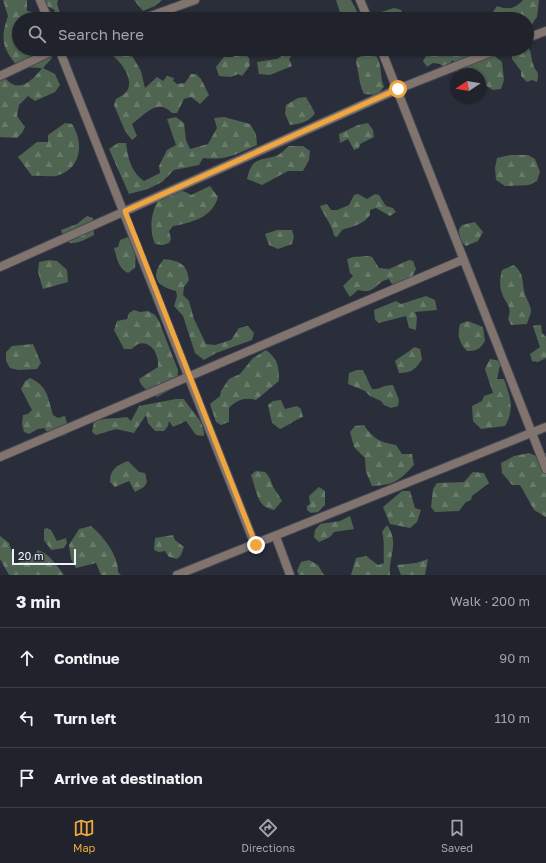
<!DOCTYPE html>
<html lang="en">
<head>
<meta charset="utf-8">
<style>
	body { margin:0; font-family:"Golos Text",sans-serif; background:#282a34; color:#f1f3f6 }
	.compass { position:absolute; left:450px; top:68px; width:36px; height:36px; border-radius:50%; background:#20222c; box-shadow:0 1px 3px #0004; rotate:258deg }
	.scale { position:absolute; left:12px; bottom:10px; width:64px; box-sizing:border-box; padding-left:4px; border:2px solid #eff2fb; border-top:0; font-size:11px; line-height:14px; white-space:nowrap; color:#eff2fb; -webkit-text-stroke:3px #2a2e3a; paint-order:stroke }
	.stop { position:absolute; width:12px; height:12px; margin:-9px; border:3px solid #f0a63e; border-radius:50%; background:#fff }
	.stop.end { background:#f0a63e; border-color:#fff; box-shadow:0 1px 4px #0008 }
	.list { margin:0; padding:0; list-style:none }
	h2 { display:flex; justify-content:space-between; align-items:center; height:52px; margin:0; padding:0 16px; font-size:17px }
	h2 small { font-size:13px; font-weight:400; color:#a2a4a9 }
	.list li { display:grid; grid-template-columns:26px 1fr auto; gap:12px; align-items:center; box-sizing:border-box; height:60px; padding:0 16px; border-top:1px solid #3d3f48 }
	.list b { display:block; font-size:15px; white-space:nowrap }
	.list em { font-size:13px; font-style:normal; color:#a2a4a9 }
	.icon { flex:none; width:22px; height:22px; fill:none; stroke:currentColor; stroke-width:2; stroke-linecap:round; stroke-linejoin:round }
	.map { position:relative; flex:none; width:546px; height:575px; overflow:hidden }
	.search { position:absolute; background:#20222c; box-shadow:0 1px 3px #0004; left:12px; right:12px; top:12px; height:44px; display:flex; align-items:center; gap:10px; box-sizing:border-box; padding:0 14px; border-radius:22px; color:#a2a4a9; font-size:15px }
	.sheet { height:232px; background:#20222c }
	nav { display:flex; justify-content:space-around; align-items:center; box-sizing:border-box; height:56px; border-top:1px solid #3d3f48; background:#20222c; font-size:11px; color:#a2a4a9 }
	nav a { display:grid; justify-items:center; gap:2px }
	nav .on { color:#f0a63e }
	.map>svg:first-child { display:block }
	.forest { fill:url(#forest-firs) }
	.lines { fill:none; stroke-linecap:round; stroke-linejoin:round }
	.street-casing { stroke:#464955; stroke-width:10 }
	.street { stroke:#81746f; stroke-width:8 }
	.route { stroke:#f0a63e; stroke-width:5 }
</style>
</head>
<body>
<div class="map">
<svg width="546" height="575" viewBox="0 0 546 575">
	<defs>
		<pattern id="forest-firs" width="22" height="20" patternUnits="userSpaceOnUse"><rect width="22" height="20" fill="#4f6451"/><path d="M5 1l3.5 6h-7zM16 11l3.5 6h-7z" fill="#697b6b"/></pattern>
	</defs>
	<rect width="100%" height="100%" fill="#2a2e3a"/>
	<path class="forest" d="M3 0H27V11L39 13 41 19H19V49H51L52 58 43 68 55 74 60 85 55 92 35 101 28 96 19 105 17 116 25 127 22 133 17 138 0 137V79H6C19 94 33 80 42 68L18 67C2 48 0 39 8 16Z
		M44 0H58L57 4 62 19H51L55 10 47 6Z
		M134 0H162L155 6 143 11Z
		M336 0H351L361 19H342Z
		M523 0H539L537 17 529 28H527V19H495L493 12 497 6C508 10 515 9 523 0Z
		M394 8 401 10 406 19H372L378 13Z
		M527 46C532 51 531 59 533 64 536 74 540 69 537 82L532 80 527 82 521 76V71L512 59V49H527Z
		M113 49H128L141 71 145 88 157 77 163 81 167 76 174 78 173 81 177 84 185 83 191 74H196L201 79 209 95 200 104 191 97 184 99 177 113H172C157 98 146 114 132 124L137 136 132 140 125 131 114 105 116 99C121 96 126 94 128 89 133 78 121 62 113 56Z
		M430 49H486L502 62 504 80 501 89 493 90 480 82V74H457L453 60 445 68 440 64 433 63 427 67 423 61Z
		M238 51H243L249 58 250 65C248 69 245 72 242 76L238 74 231 77 219 76 216 67 224 57H233Z
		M290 51 293 54 289 59 292 66 270 75 259 74 257 62 277 59Z
		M368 52 375 54C383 65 379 74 384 87L377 95 364 94C359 85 359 73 356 62L357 58Z
		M306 97 315 113C310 122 299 124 290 125L285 114 286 105 298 98Z
		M176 117 184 123 186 140 190 149 208 144 217 128 214 118 224 117 250 124 256 134 257 145C236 154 226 161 203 158L199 165 174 170 162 182 148 189 129 194 109 149 118 143H126C128 158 131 172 144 181L160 173 159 166 167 150 176 145 167 119Z
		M65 123 72 124C84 143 82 169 56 176 49 177 39 175 32 176L18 157 37 142H48V135Z
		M368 123 373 130 374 137 360 144 359 148 354 150 348 139 340 143 339 134 358 125Z
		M289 146H303L310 151 309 160 303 171H288L262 185 247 179C252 157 259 161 276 156 281 154 285 149 289 146Z
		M510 155H528L535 159 540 172 537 181 529 185 505 186 496 180 495 168 497 158Z
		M210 186 218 197C213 217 191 223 173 226L169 231 171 239 169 243 163 245 155 244C144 220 159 175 191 195Z
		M358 194 367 199 375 194 379 195 386 206 393 208 396 212 390 216 376 208 370 210V215C363 225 353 226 342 230L337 237 334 236C333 226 324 216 320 206L327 204 331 210H337L349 205 354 195Z
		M87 216 93 218 94 235C80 242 66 251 61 230L77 224Z
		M475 222 483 232 478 241 466 246C460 241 459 237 459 229L462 225Z
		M277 230H292L294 237 292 244 278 249 269 245 265 234Z
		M128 237C136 246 136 257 135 268L128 273C118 268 117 258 114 248L118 247 120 240Z
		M367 256 372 257 379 268 389 269 409 260 413 261 416 269 410 282 396 286 391 283 389 279C374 282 377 295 358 290L350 297 343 286 353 276 350 273 347 259 353 257Z
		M164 259C180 261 187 264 189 280L184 287 183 295 189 301 194 319 206 344 215 345 231 340 239 328 248 326 254 333 252 340 216 353 204 360 195 353 183 316 174 306 177 296 176 291C155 286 150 275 164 259Z
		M49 260 57 261 67 270 68 282 43 289 38 272 39 262Z
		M514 265C526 275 521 285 526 297 528 302 531 306 531 312 530 316 528 320 527 324L511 325 508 319C513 305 505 304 502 293 499 286 500 277 502 270Z
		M426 296 435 300 437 310 415 312 417 317 416 330 409 328 406 316 379 323 375 320 374 310 396 301 401 304Z
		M134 310 140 312 148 311 155 315 159 321 178 370 177 386 157 397C150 392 140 387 139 379L158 367C158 364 158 360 157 357 154 344 140 338 132 349H124L114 330 117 321 127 319 129 313Z
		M468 321 483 327 485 341C480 349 477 351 467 351 459 342 457 336 460 324Z
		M537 325H541L542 333 546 337V358L538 362 532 361 530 354 540 347 533 326Z
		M33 344 41 363 37 369 18 370 10 368 6 361V352L12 346Z
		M414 347 420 349 422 359C416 369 412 373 399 373L395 361C402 355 408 353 414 347Z
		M266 350C278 359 279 366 279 381L256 400C245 397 237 400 229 408V422L221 425 216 422 210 404 220 396 221 391 229 379 240 374 253 358Z
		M490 359 501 361 497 379H504C510 396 515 409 505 426L481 429 473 421 472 406 482 401 484 396 493 393 485 369Z
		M357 370H363L372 389C379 390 385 384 393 385L399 400 398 406 391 408 384 405 381 401 370 396 365 391 348 384 349 373Z
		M30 378C48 386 48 398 53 415L58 418 65 416 67 423 66 435 52 438 44 428 38 429 29 434 24 432 22 424 23 415 28 414 32 410 21 389 25 381Z
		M176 399H184C191 411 205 421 204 436L196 435 186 421 173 427 169 421 168 426 164 431H155L148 423 146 415 134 433 116 429 96 435 92 432 94 422C104 417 116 419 127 417L131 421 139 406Z
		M281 400 285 409 297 406 301 409 303 417C298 418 287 426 280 429L272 423 268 405 273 401Z
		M364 425C372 438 381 443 396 445L402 454H412L414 465C399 481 394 485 372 486L366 472 365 458 354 447 350 432 355 426Z
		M529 453 536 456 546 453V517L534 510 520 485H512L502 473 501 463 514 456Z
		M128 461 139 472 145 473 147 482 144 487 135 492 129 481 115 487 110 482C110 469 117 465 128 461Z
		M256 471 265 472C272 479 271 484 275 490 278 494 280 497 282 501L274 510C256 507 257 491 251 475Z
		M473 472 484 473 489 483 472 496 471 500 466 502 459 511 435 512 431 507 433 489 437 483 464 482Z
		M319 487 325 491V505L318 512 311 513 307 510V506L310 504 309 496Z
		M402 491H410L415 508 421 510 417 522 410 528 390 524 383 507Z
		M350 516 354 529 334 532 330 537 319 542 314 537 315 530 320 524 340 521Z
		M387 525C400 543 388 557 390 575H351L356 558 366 556 378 565 384 563C383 553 385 541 382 532Z
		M91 526C103 536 119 556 118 572L121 575H101L96 563 76 568 71 559 69 545 79 529Z
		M47 528 51 530 57 541 66 538 67 543 64 548 51 550 44 540V529Z
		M173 535 175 540 184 547 181 555 177 559 169 557 165 551 159 552 154 550 155 538Z
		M0 536 9 543 13 555 14 564 31 558 38 550C50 554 57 566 64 575H9L0 559Z
		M428 559 425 575H401L397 565 416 563Z
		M309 560 318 565 324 575H299L297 571 301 562Z"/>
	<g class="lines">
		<g class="street-casing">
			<path id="street" d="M40 0 48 19
				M360 0 368 19
				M142 19 195 0
				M527 38 546 31
				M59 49 255 545
				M381 49 546 469
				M0 76 57 49
				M0 267 398 89 499 49
				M0 457 462 260
				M276 537 290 575
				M177 575 546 427"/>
		</g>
		<use href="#street" class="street"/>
	</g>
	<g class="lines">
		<path class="route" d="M256 545 125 211 398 89"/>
	</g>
</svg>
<svg class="compass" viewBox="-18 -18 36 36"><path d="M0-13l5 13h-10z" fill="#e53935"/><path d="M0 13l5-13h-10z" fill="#a2a4a9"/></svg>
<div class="scale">20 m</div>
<div class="stop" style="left:398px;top:89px"></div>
<div class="stop end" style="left:256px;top:545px"></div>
<div class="search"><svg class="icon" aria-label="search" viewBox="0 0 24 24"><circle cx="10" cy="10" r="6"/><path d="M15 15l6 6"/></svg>Search here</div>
</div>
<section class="sheet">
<h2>3 min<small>Walk · 200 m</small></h2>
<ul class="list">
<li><svg class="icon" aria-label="ahead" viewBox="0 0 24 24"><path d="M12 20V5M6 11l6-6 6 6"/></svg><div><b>Continue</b></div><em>90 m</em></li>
<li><svg class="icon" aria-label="left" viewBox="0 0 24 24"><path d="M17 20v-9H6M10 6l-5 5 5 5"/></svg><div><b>Turn left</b></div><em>110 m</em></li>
<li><svg class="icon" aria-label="arrive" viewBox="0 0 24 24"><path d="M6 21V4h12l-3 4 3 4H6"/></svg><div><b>Arrive at destination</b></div></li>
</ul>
</section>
<nav>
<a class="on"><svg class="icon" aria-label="map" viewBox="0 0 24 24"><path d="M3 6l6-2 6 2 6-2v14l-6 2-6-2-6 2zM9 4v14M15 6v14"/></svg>Map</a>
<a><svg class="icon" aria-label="directions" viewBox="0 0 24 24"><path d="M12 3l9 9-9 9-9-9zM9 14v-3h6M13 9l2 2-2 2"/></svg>Directions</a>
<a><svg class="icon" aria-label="saved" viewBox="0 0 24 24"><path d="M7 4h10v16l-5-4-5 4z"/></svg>Saved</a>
</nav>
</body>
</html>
